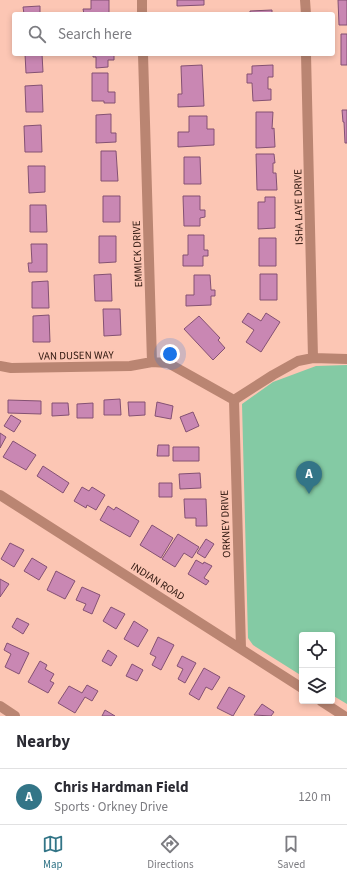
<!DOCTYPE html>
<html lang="en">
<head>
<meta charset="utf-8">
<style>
	body { margin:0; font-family:"Source Sans 3",sans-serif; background:#f7f7f7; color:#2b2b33 }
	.controls { position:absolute; right:12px; bottom:12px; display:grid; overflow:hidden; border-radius:4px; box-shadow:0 2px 6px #0003 }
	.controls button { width:36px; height:36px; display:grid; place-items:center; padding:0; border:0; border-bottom:1px solid #e1e1e2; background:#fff; color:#2b2b33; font:20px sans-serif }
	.you { position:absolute; left:170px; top:354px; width:14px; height:14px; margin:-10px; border:3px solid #fff; border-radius:50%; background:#1a73e8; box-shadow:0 0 0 6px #1a73e833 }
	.badge { display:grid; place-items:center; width:26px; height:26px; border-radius:50%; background:#337587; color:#fff; font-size:13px; font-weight:700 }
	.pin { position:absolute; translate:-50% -33px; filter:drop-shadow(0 1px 2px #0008) }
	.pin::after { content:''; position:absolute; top:21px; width:14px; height:12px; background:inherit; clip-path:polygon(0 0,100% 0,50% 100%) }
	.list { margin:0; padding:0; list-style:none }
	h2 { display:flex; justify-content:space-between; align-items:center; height:52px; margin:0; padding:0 16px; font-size:17px }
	h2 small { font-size:13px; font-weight:400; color:#7c7c81 }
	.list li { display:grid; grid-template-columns:26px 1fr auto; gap:12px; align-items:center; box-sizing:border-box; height:56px; padding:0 16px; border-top:1px solid #e1e1e2 }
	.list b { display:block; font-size:15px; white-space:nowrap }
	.list p { margin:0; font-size:13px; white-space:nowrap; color:#7c7c81 }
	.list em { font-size:13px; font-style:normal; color:#7c7c81 }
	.icon { flex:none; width:22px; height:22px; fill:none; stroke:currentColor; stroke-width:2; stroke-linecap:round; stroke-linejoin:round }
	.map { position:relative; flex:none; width:347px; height:716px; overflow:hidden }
	.search { position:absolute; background:#fff; box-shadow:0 2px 6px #0003; left:12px; right:12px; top:12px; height:44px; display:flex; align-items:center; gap:10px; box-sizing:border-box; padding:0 14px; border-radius:4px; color:#7c7c81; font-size:15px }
	.sheet { height:108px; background:#fff }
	nav { display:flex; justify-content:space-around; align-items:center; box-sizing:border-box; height:56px; border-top:1px solid #e1e1e2; background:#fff; font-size:11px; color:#7c7c81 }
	nav a { display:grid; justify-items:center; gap:2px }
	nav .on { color:#337587 }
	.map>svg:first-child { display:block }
	.green { fill:#84caa4 }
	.building { fill:#c987b3; stroke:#845173 }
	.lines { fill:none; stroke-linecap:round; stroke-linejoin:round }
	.minor { stroke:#ba8572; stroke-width:10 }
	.tertiary { stroke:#ba8572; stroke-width:10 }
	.labels { text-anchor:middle; stroke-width:3; stroke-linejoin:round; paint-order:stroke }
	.street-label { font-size:11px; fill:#2e160e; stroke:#fcc6b4 }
</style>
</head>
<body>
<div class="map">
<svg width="347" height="716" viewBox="0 0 347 716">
	<rect width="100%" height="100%" fill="#fcc6b4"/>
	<path class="green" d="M347 365V704L332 695V635H302V676L253 645 248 638 242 404 273 382 316 366Z"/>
	<path class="building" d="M91 0H109V14H84L83 9H91Z
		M177 0H204V5L177 6Z
		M338 0H347V25H339Z
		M40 6V14H24L23 7Z
		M272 10V14H250V11Z
		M341 34H347V65H341Z
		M25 54H42L43 72 26 73Z
		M93 54H114V60H108V67L96 68V57H93Z
		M202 65 204 106 178 107V94H182L181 66Z
		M273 65V77H268V89H271V100L253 101 252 83H247V74H252V66Z
		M92 73H108V92H115V103H104V101H92Z
		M42 85 43 112H26L25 86Z
		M342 110H347V143H345L344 122H343Z
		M256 112H273L272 129 274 128 275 147 256 148Z
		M111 114V133H116V142L96 143V115Z
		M189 116H207V129H214V145L178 147V132H189Z
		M41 125 42 152H25L24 126Z
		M101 151H116L118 181H101Z
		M256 154H274L275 163H273V173H276L277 190H257Z
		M184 157H200L201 184H184Z
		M28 166H45V192L29 193Z
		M103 196H120V222H103Z
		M183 196H200V210H205V217L200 218V226H184Z
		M265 197H275V228L258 229V202H265Z
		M30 205H46L47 232H30Z
		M188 235H204V250H208V256H203V266H183V255H188Z
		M99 236H116V262L99 263Z
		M259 238H276V266H259Z
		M31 244H47V272H29L28 263H32Z
		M111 274 112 301H95L94 275Z
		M260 274H277V300H260Z
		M194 275H210L211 290H215V296H211V305L186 306V295H194Z
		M48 281 49 308H32V282Z
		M103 309H120L121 335 104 336Z
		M248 313 261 321 266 313 280 322 261 352 246 342 254 330 242 322Z
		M49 315 50 342H33V316Z
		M199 316 220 338 218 340 225 348 213 360 184 329Z
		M120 399 121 415H104V400Z
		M8 400 41 401V414L8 413Z
		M128 402H145V415L129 416Z
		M157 402 173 406 171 419 155 416Z
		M52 403H68L69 415 52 416Z
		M93 403V418H77V404Z
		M193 412 199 426 186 432 180 417Z
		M11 415 21 421 14 432 4 426Z
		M0 433 6 437 0 448Z
		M13 441 36 455 26 470 3 457Z
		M158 445H169V456H157Z
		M173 447H199V461H173Z
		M43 466 69 483 63 493 37 476Z
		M200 473 201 488 180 489 179 474Z
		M159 483H172V497H159Z
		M82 487 89 491 92 487 105 495 96 510 87 505 86 508 74 501Z
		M184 499H206L207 526H196V518H185Z
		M108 506 114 510 116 507 139 521 130 537 100 520Z
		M152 525 173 538 161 558 140 545Z
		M178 534 199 547 192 558 184 553 175 567 162 559Z
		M206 539 214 544 205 558 197 553Z
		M10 543 24 550 14 567 1 559Z
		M32 558 47 567 39 580 24 571Z
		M196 560 203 564 204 562 212 566 204 578 209 581 206 585 188 574Z
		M56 571 75 581 65 599 47 590Z
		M0 579 9 584 0 597Z
		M82 587 100 595 92 614 83 610 86 604 76 600Z
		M111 607 125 614 116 629 103 621Z
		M17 618 29 624 23 634 12 627Z
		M134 621 148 630 138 647 124 639Z
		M158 637 174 645 161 670 152 665 156 657 150 654Z
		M7 643 29 653 19 674 5 667 11 654 4 650Z
		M108 650 117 656 111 666 102 661Z
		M182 656 196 663 185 683 178 679 183 669 177 666Z
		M40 661 47 665 45 669 54 674 50 681 54 683 48 693 28 682Z
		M132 664 143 670 137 681 126 676Z
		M204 668 220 677 212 690 206 687 199 700 189 694Z
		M87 685 98 691 92 701 85 697 75 713 58 703 69 686 82 693Z
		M229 687 245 696 233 716 217 708Z
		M262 704 274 712 271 716 254 715Z
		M105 710 115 716H102Z"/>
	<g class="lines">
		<path class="minor" d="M142 0V14
			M305 0 306 14
			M143 54 152 362
			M306 54 313 358
			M0 366 11 368 130 366 152 362 168 363 234 400
			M234 400 241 648
			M234 400 273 375 298 361 313 358 347 359
			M0 706 15 716"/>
		<path class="tertiary" d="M0 495 302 688
			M321 701 344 716"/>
	</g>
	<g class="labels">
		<g class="street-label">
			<text transform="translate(298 207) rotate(-91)" y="4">ISHA LAYE DRIVE</text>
			<text transform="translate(137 254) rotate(-92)" y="4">EMMICK DRIVE</text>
			<text transform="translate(76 355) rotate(-1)" y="4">VAN DUSEN WAY</text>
			<text transform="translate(225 524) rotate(-92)" y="4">ORKNEY DRIVE</text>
			<text transform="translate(158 581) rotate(32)" y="4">INDIAN ROAD</text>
		</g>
	</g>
</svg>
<div class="controls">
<button><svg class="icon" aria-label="locate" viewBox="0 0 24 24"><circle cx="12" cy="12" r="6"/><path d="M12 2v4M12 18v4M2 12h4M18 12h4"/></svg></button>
<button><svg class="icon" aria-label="layers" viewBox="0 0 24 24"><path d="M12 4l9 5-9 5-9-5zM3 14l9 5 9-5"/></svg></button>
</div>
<div class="you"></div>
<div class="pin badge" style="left:309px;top:494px">A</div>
<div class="search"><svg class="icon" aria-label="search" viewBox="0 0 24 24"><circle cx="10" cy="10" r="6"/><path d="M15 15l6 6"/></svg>Search here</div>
</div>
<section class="sheet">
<h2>Nearby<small></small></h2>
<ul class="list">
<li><span class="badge">A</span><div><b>Chris Hardman Field</b><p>Sports · Orkney Drive</p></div><em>120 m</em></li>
</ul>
</section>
<nav>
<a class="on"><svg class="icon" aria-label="map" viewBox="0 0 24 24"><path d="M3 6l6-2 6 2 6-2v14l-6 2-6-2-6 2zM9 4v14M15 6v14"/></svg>Map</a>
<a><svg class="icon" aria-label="directions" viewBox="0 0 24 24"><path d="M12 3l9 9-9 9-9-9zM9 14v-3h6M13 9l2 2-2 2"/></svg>Directions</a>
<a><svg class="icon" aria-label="saved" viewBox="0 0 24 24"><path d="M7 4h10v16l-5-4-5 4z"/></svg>Saved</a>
</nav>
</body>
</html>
